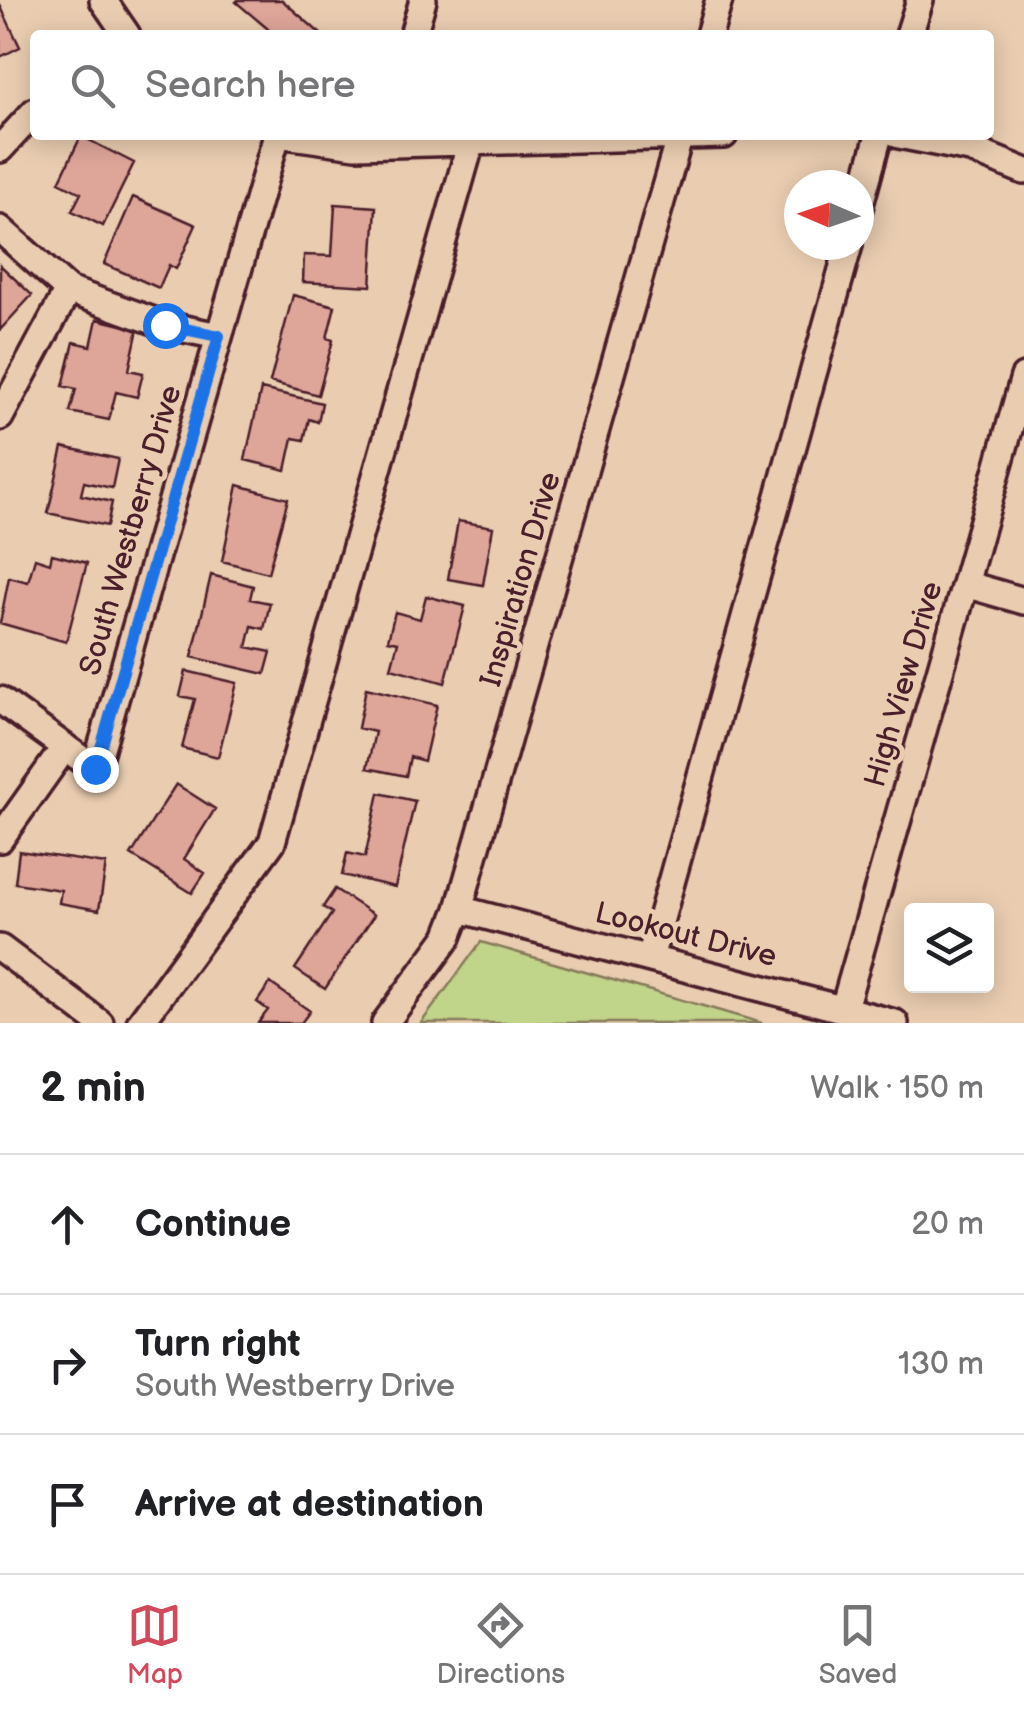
<!DOCTYPE html>
<html lang="en">
<head>
<meta charset="utf-8">
<style>
	body { margin:0; font-family:"Balsamiq Sans",sans-serif; background:#f6f6f6; color:#202124 }
	.controls { position:absolute; right:30px; bottom:30px; display:grid; overflow:hidden; border-radius:10px; box-shadow:0 5px 25px #0003 }
	.controls button { width:90px; height:90px; display:grid; place-items:center; padding:0; border:0; border-bottom:2px solid #e0e0e0; background:#fff; color:#202124; font:50px sans-serif }
	.compass { position:absolute; left:784px; top:170px; width:90px; height:90px; border-radius:50%; background:#fff; box-shadow:0 5px 25px #0003; rotate:272deg }
	.stop { position:absolute; width:30px; height:30px; margin:-22px; border:8px solid #1a73e8; border-radius:50%; background:#fff }
	.stop.end { background:#1a73e8; border-color:#fff; box-shadow:0 2px 10px #0008 }
	.list { margin:0; padding:0; list-style:none }
	h2 { display:flex; justify-content:space-between; align-items:center; height:130px; margin:0; padding:0 40px; font-size:42px }
	h2 small { font-size:32px; font-weight:400; color:#757577 }
	.list li { display:grid; grid-template-columns:65px 1fr auto; gap:30px; align-items:center; box-sizing:border-box; height:140px; padding:0 40px; border-top:2px solid #e0e0e0 }
	.list b { display:block; font-size:38px; white-space:nowrap }
	.list p { margin:0; font-size:32px; white-space:nowrap; color:#757577 }
	.list em { font-size:32px; font-style:normal; color:#757577 }
	.icon { flex:none; width:55px; height:55px; fill:none; stroke:currentColor; stroke-width:2; stroke-linecap:round; stroke-linejoin:round }
	.map { position:relative; flex:none; width:1024px; height:1023px; overflow:hidden }
	.search { position:absolute; background:#fff; box-shadow:0 5px 25px #0003; left:30px; right:30px; top:30px; height:110px; display:flex; align-items:center; gap:25px; box-sizing:border-box; padding:0 35px; border-radius:10px; color:#757577; font-size:38px }
	.sheet { height:550px; background:#fff }
	nav { display:flex; justify-content:space-around; align-items:center; box-sizing:border-box; height:140px; border-top:2px solid #e0e0e0; background:#fff; font-size:28px; color:#757577 }
	nav a { display:grid; justify-items:center; gap:5px }
	nav .on { color:#d1495b }
	.map>svg:first-child { display:block }
	.green { fill:#c0d48a; stroke:#857a5a; stroke-width:2.5 }
	.building { fill:#dea599; stroke:#4a1f2b; stroke-width:2.5 }
	.lines { fill:none; stroke-linecap:round; stroke-linejoin:round }
	.minor-casing { stroke:#4a1f2b; stroke-width:32 }
	.minor { stroke:#eacdb1; stroke-width:25 }
	.route { stroke:#1a73e8; stroke-width:12 }
	.labels { text-anchor:middle; stroke-width:10; stroke-linejoin:round; paint-order:stroke }
	.street-label { font-size:30px; fill:#4a1f2b; stroke:#eacdb1 }
</style>
</head>
<body>
<div class="map">
<svg width="1024" height="1023" viewBox="0 0 1024 1023">
	<rect width="100%" height="100%" fill="#eacdb1"/>
	<filter id="ink" filterUnits="userSpaceOnUse"><feTurbulence type="fractalNoise" baseFrequency=".01" numOctaves="2"/><feDisplacementMap in="SourceGraphic" scale="20" xChannelSelector="R" yChannelSelector="G"/><feConvolveMatrix kernelMatrix="1 2 1 2 8 2 1 2 1" color-interpolation-filters="sRGB"/></filter>
	<g filter="url(#ink)">
		<path class="green" d="M481 942 762 1023H421Z"/>
		<path class="building" d="M238 0H282L322 35H263L268 29 236 2Z
			M0 5 20 47 0 57Z
			M81 136 134 163 103 226 72 211 81 193 59 182Z
			M133 197 196 225 176 269 169 265 159 288 104 264Z
			M335 204 376 207 371 286 303 282 304 255 332 256Z
			M0 265 32 295 0 330Z
			M293 295 335 306 327 338 333 340 318 395 270 382Z
			M97 319 138 329 129 370 143 373 137 397 116 392 109 420 70 412 76 389 63 386 74 342 91 346Z
			M261 389 322 403 318 422 309 419 304 440 293 438 286 470 245 460Z
			M63 447 118 459 112 488 84 482 81 495 112 502 107 526 48 513Z
			M238 485 288 499 268 573 222 561Z
			M458 521 493 527 483 585 448 579Z
			M52 554 87 563 66 642 0 623 9 577 28 582 35 558 50 563Z
			M211 575 253 586 250 599 270 603 264 629 252 626 247 647 271 652 265 674 192 657Z
			M426 596 465 606 445 683 391 668 398 642 388 640 395 612 420 619Z
			M186 671 237 683 218 757 182 748 195 699 180 696Z
			M366 688 437 705 424 761 410 757 406 776 367 768 375 732 358 728Z
			M176 784 215 809 184 859 205 873 192 893 131 855Z
			M379 793 415 801 395 887 342 875 347 853 365 857Z
			M19 851 106 864 99 910 59 903 61 890 15 883Z
			M335 889 374 915 325 989 295 969 332 913 323 907Z
			M270 983 310 1011 301 1023H258L268 1010 257 1002Z"/>
		<g class="lines">
			<g class="minor-casing">
				<path id="minor" d="M103 0 127 35
					M413 35 423 0
					M709 35 719 0
					M909 35 920 0
					M285 135 356 145 724 135
					M899 135 970 149 1024 171
					M0 149 35 111
					M859 208 879 135
					M0 229 68 290 165 325 219 336
					M0 417 68 290
					M965 584 1024 601
					M0 700 95 769 277 135
					M0 839 65 747
					M459 909 895 1023
					M0 948 100 1023
					M650 958 849 245
					M844 1008 1024 377
					M140 1023 272 842 471 142
					M385 1023 448 937 459 909 680 135"/>
			</g>
			<use href="#minor" class="minor"/>
		</g>
	</g>
	<g class="lines" filter="url(#ink)">
		<path class="route" d="M95 769 219 336 165 325"/>
	</g>
	<g class="labels">
		<g class="street-label">
			<text transform="translate(130 530) rotate(-74)" y="10">South Westberry Drive</text>
			<text transform="translate(520 579) rotate(-74)" y="10">Inspiration Drive</text>
			<text transform="translate(903 684) rotate(-74)" y="10">High View Drive</text>
			<text transform="translate(686 934) rotate(14)" y="10">Lookout Drive</text>
		</g>
	</g>
</svg>
<div class="controls">
<button><svg class="icon" aria-label="layers" viewBox="0 0 24 24"><path d="M12 4l9 5-9 5-9-5zM3 14l9 5 9-5"/></svg></button>
</div>
<svg class="compass" viewBox="-18 -18 36 36"><path d="M0-13l5 13h-10z" fill="#e53935"/><path d="M0 13l5-13h-10z" fill="#757577"/></svg>
<div class="stop" style="left:165px;top:325px"></div>
<div class="stop end" style="left:95px;top:769px"></div>
<div class="search"><svg class="icon" aria-label="search" viewBox="0 0 24 24"><circle cx="10" cy="10" r="6"/><path d="M15 15l6 6"/></svg>Search here</div>
</div>
<section class="sheet">
<h2>2 min<small>Walk · 150 m</small></h2>
<ul class="list">
<li><svg class="icon" aria-label="ahead" viewBox="0 0 24 24"><path d="M12 20V5M6 11l6-6 6 6"/></svg><div><b>Continue</b></div><em>20 m</em></li>
<li><svg class="icon" aria-label="right" viewBox="0 0 24 24"><path d="M7 20v-9h11M14 6l5 5-5 5"/></svg><div><b>Turn right</b><p>South Westberry Drive</p></div><em>130 m</em></li>
<li><svg class="icon" aria-label="arrive" viewBox="0 0 24 24"><path d="M6 21V4h12l-3 4 3 4H6"/></svg><div><b>Arrive at destination</b></div></li>
</ul>
</section>
<nav>
<a class="on"><svg class="icon" aria-label="map" viewBox="0 0 24 24"><path d="M3 6l6-2 6 2 6-2v14l-6 2-6-2-6 2zM9 4v14M15 6v14"/></svg>Map</a>
<a><svg class="icon" aria-label="directions" viewBox="0 0 24 24"><path d="M12 3l9 9-9 9-9-9zM9 14v-3h6M13 9l2 2-2 2"/></svg>Directions</a>
<a><svg class="icon" aria-label="saved" viewBox="0 0 24 24"><path d="M7 4h10v16l-5-4-5 4z"/></svg>Saved</a>
</nav>
</body>
</html>
